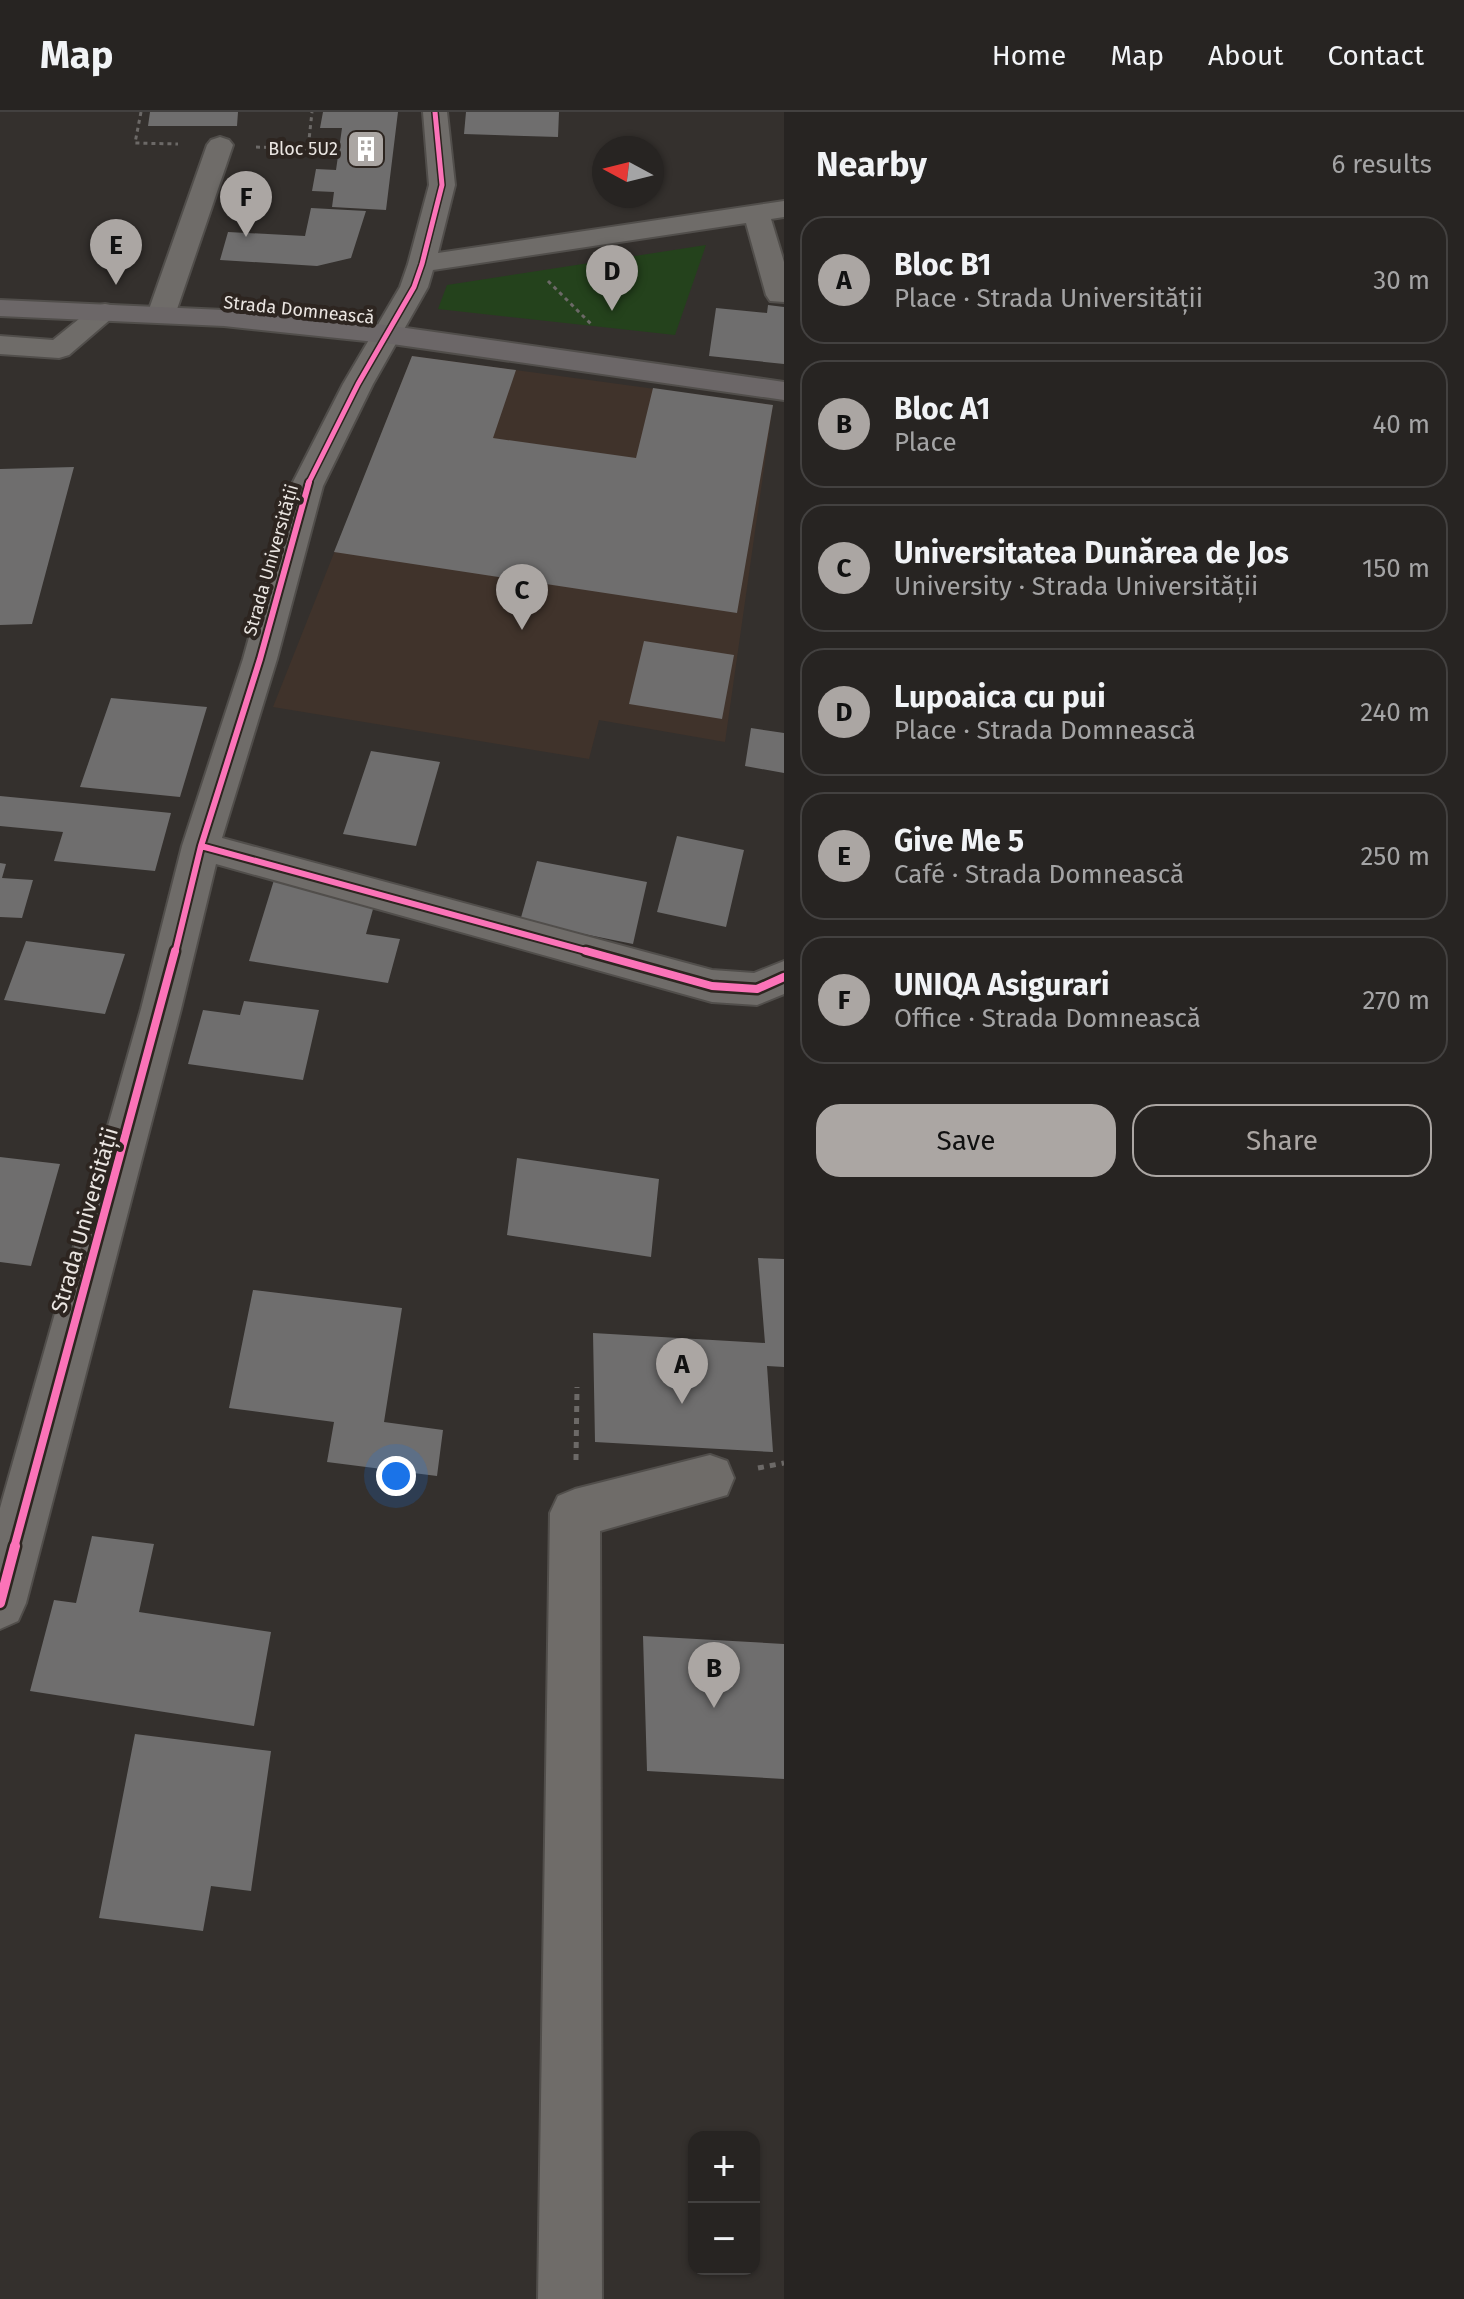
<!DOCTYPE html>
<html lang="en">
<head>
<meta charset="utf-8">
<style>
	body { margin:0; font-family:"Fira Sans",sans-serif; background:#2f2c2a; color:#f1f3f6 }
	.controls { position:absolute; right:24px; bottom:24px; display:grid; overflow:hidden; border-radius:16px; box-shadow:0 2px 6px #0004 }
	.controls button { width:72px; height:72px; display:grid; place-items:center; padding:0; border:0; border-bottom:2px solid #434140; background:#272422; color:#f1f3f6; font:40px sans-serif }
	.compass { position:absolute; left:592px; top:24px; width:72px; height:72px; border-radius:50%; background:#272422; box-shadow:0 2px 6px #0004; rotate:277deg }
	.you { position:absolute; left:396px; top:1364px; width:28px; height:28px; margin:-20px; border:6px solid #fff; border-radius:50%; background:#1a73e8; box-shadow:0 0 0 12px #1a73e833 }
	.badge { display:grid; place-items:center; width:52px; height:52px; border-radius:50%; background:#aba6a3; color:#111; font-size:26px; font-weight:700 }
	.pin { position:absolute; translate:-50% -66px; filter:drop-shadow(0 2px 4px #0008) }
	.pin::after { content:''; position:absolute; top:42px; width:28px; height:24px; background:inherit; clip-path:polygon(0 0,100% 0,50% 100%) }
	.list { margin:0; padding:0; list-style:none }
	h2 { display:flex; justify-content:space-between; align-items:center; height:104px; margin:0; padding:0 32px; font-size:34px }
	h2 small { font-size:26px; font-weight:400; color:#a4a4a5 }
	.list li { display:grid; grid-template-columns:52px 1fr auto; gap:24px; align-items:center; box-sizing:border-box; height:128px; margin:0 16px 16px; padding:0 16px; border:2px solid #434140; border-radius:24px }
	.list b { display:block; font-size:30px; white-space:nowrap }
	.list p { margin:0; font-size:26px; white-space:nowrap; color:#a4a4a5 }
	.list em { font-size:26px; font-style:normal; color:#a4a4a5 }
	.actions { display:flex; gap:16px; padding:24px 32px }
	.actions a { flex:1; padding:18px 0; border:2px solid #aba6a3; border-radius:24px; text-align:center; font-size:28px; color:#aba6a3 }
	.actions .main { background:#aba6a3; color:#111 }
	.map { position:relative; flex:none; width:784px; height:2187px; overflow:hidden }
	header { display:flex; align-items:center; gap:48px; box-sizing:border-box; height:112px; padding:0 40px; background:#272422; border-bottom:2px solid #434140 }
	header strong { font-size:38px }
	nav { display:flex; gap:44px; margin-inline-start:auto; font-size:28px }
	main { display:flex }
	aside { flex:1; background:#272422 }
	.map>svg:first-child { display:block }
	.built { fill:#40332b }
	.green { fill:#24421c }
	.building { fill:#6f6e6e }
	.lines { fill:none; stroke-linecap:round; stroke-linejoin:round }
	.minor-casing { stroke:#514e4b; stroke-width:4 }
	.major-casing { stroke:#514e4b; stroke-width:4 }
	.path-far1 { stroke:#6c6967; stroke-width:3; stroke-dasharray:4 4; stroke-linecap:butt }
	.path { stroke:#6c6967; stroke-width:5; stroke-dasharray:6 6; stroke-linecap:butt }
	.minor { fill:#6f6c69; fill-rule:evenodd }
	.major { fill:#6c6768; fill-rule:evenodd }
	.cycleway-far3-casing { stroke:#2d2520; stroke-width:8 }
	.cycleway-far2-casing { stroke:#2d2520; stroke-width:10 }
	.cycleway-far1-casing { stroke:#2d2520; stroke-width:13 }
	.cycleway-casing { stroke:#2d2520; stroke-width:15 }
	.cycleway-far3 { stroke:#fb73b8; stroke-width:5 }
	.cycleway-far2 { stroke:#fb73b8; stroke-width:6 }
	.cycleway-far1 { stroke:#fb73b8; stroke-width:8 }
	.cycleway { stroke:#fb73b8; stroke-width:10 }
	.labels { text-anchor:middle; stroke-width:8; stroke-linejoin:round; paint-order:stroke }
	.far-poi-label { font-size:18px; fill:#ebe6e2; stroke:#2d2520; text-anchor:end }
	.far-street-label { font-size:18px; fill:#ebe6e2; stroke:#2d2520 }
	.street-label { font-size:22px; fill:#ebe6e2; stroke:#2d2520 }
</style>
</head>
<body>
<header>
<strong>Map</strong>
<nav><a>Home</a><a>Map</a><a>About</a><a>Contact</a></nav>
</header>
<main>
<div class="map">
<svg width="784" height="2187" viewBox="0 0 784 2187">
	<rect width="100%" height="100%" fill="#34302d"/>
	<path class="built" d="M412 244 773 293 725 630 599 608 589 647 273 595Z"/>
	<path class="green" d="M706 133 675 223 438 197 447 173Z"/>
	<path class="building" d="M150 0H238L237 14H148Z
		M323 0H398L386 98 332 95 334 80 312 79 316 57 336 58 342 16H320Z
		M466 0H559L558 25 464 22Z
		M311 96 366 99 351 146 317 154 220 148 228 120 305 124Z
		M768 193 784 195V252L709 244 716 196 767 201Z
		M412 244 516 258 493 326 636 346 653 276 773 293 737 501 334 440Z
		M74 355 32 512 0 513V357Z
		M644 529 734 543 722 607 629 592Z
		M111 586 207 595 180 685 80 675Z
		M751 616 784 621V661L745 654Z
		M371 639 440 650 416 734 343 722Z
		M0 684 73 691 171 701 155 759 54 749 63 720 0 714Z
		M677 724 744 738 726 815 657 800Z
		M537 749 647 770 633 832 520 809Z
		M0 751 6 752 2 766 33 768 22 806 0 805Z
		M274 768 377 783 366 822 400 827 388 871 249 849Z
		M26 829 125 842 105 902 4 888Z
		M244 889 319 898 303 968 188 952 203 898 240 903Z
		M0 1045 60 1052 31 1154 0 1150Z
		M517 1046 659 1067 651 1145 507 1123Z
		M758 1146 784 1147V1255L767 1254 773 1340 595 1330 593 1221 765 1231Z
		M253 1178 402 1196 384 1310 443 1318 437 1364 327 1350 334 1310 229 1296Z
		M92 1424 154 1432 139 1500 271 1520 254 1614 30 1579 54 1488 76 1491Z
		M643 1524 784 1532V1667L647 1659Z
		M135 1622 271 1639 251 1779 211 1774 203 1819 99 1806Z"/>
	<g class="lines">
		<g class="minor-casing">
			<path id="minor" d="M423 0H447L455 73 438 141 784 89V105L771 107 784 150V190L770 189 766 183 746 111 433 158 428 175 373 272 323 374 277 547 222 726 712 858 754 861 784 849V882L757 893 712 890 216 752 181 897 26 1491 18 1509 0 1517V1396L141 897 182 734 243 547 291 374 343 272 400 175 408 152 429 73Z
				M220 25 229 28 233 33 175 203 171 209 161 211 151 209 147 203 207 33 211 28Z
				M105 192 115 194 119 200 69 243 59 246 0 242V224L53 228 95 194Z
				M710 1343 727 1349 734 1366 727 1383 600 1419 602 2187H538L550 1401 558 1384 575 1377Z"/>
		</g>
		<g class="major-casing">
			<path id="major" d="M0 188 224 198 385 213 784 270V288L385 231 224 214 0 204Z"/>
		</g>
		<path class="path-far1" d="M141 0 135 31 178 32
			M256 35 308 37 312 0
			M548 169 592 213"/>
		<path class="path" d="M576 1348 577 1275
			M758 1356 784 1351"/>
		<use href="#minor" class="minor"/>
		<use href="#major" class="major"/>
		<g class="cycleway-far3-casing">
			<path id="cycleway-far3" d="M308 372 358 272 414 175 422 152 442 73 435 0"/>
		</g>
		<g class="cycleway-far2-casing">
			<path id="cycleway-far2" d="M201 734 593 841
				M175 841 201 734 260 547 309 370"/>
		</g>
		<g class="cycleway-far1-casing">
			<path id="cycleway-far1" d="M586 839 712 874 757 877 784 865
				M14 1436 175 839"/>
		</g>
		<g class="cycleway-casing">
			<path id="cycleway" d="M0 1491 15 1434"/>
		</g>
		<use href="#cycleway-far3" class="cycleway-far3"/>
		<use href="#cycleway-far2" class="cycleway-far2"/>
		<use href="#cycleway-far1" class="cycleway-far1"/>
		<use href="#cycleway" class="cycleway"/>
	</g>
	<defs>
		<g id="building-square" transform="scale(2)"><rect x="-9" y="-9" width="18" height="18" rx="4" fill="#aba6a3" stroke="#2d2520"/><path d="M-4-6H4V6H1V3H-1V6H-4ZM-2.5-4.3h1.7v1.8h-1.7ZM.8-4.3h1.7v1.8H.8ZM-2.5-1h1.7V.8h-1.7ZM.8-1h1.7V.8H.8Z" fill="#fff"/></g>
	</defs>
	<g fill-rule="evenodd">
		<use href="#building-square" x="366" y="37"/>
	</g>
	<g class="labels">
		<g class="far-poi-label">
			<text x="338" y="43">Bloc 5U2</text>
		</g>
		<g class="far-street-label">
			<text transform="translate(299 198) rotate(6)" y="6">Strada Domnească</text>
			<text transform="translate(271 448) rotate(-74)" y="6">Strada Universității</text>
		</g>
		<g class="street-label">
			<text transform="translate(84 1108) rotate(-74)" y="8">Strada Universității</text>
		</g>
	</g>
</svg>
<div class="controls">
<button>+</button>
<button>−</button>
</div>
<svg class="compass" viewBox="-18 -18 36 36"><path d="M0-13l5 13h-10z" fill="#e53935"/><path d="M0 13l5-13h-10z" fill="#a4a4a5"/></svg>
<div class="you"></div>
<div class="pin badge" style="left:682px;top:1292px">A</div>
<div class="pin badge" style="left:714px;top:1596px">B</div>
<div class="pin badge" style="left:522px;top:518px">C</div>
<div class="pin badge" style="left:612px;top:199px">D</div>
<div class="pin badge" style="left:116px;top:173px">E</div>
<div class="pin badge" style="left:246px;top:125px">F</div>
</div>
<aside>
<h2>Nearby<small>6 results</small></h2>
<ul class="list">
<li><span class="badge">A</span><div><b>Bloc B1</b><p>Place · Strada Universității</p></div><em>30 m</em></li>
<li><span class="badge">B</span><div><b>Bloc A1</b><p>Place</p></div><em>40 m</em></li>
<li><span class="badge">C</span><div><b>Universitatea Dunărea de Jos</b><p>University · Strada Universității</p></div><em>150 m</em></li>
<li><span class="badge">D</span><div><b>Lupoaica cu pui</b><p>Place · Strada Domnească</p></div><em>240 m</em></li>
<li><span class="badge">E</span><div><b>Give Me 5</b><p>Café · Strada Domnească</p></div><em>250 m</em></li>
<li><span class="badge">F</span><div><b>UNIQA Asigurari</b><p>Office · Strada Domnească</p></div><em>270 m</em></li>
</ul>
<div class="actions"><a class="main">Save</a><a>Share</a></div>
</aside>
</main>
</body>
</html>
